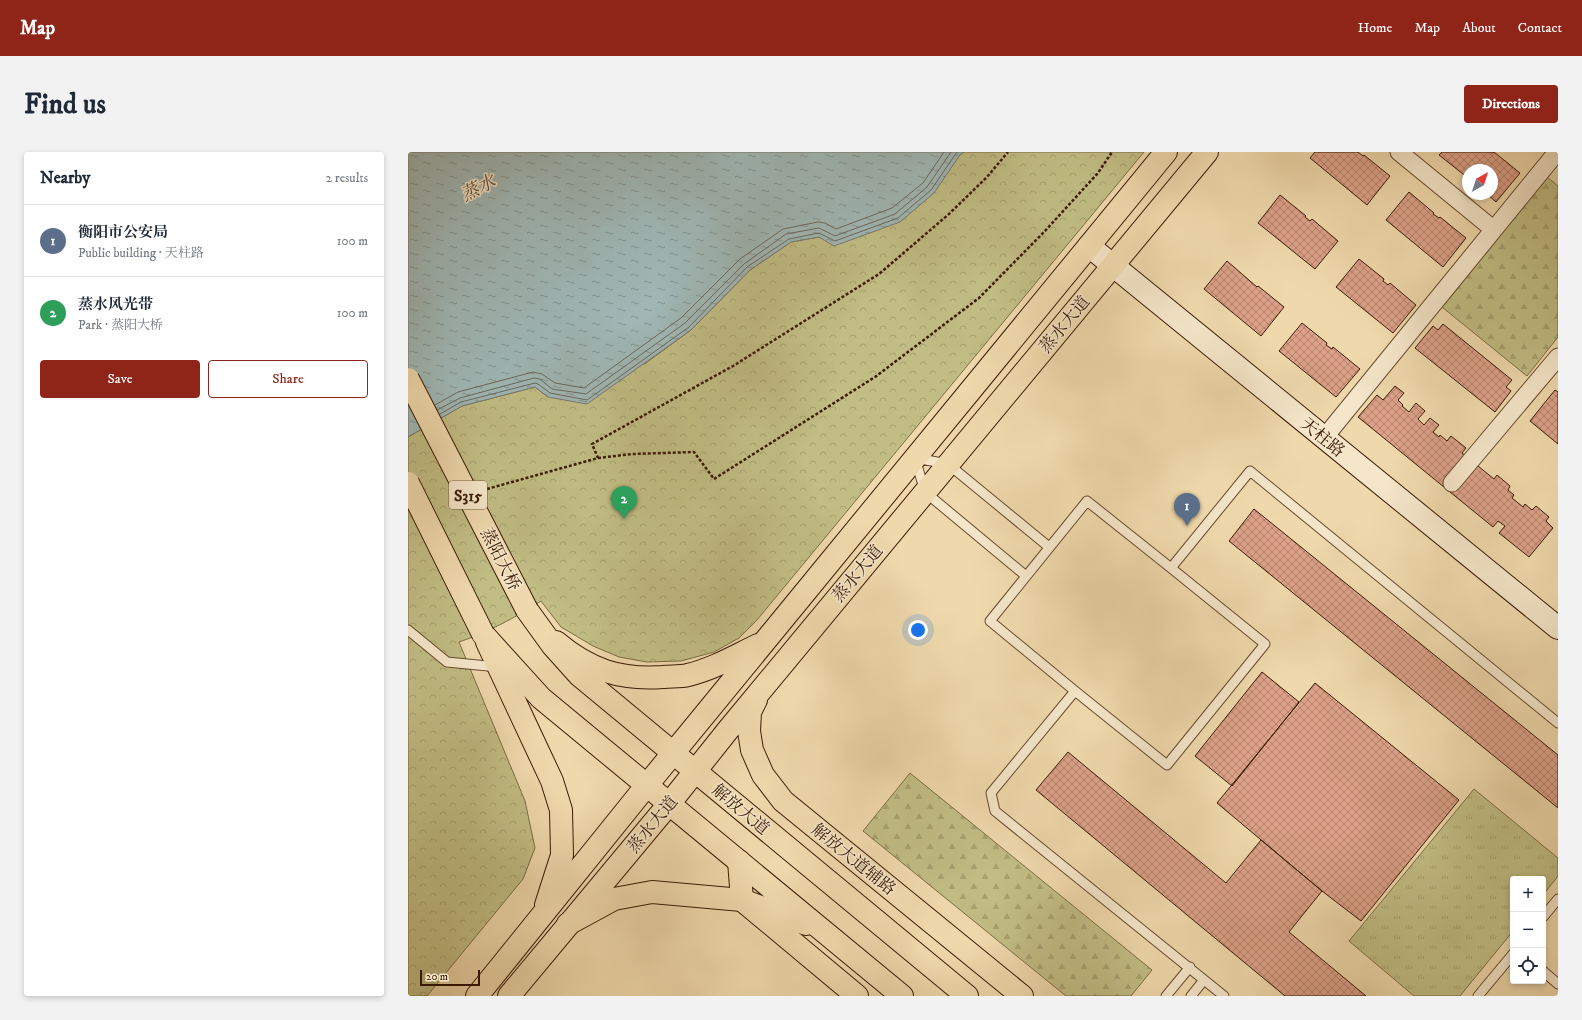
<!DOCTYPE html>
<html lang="en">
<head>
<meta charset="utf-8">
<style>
	body { margin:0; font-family:"IM FELL DW Pica","Noto Serif SC",serif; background:#f2f2f3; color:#1f2937 }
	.controls { position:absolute; right:12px; bottom:12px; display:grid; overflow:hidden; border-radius:4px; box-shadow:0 2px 6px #0003 }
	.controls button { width:36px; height:36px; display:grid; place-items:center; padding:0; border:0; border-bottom:1px solid #e0e1e3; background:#fff; color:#1f2937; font:20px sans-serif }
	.compass { position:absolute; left:1054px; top:12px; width:36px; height:36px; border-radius:50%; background:#fff; box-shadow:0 2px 6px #0003; rotate:39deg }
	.scale { position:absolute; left:12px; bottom:10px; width:60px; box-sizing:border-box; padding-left:4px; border:2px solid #3a1a04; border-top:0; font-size:11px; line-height:14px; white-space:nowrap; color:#3a1a04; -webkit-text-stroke:3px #f5e6c9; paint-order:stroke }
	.you { position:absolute; left:510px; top:478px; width:14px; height:14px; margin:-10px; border:3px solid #fff; border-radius:50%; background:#1a73e8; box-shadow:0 0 0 6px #1a73e833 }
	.badge { display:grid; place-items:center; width:26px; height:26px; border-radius:50%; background:#8f2418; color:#fff; font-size:13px; font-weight:700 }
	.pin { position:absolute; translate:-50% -33px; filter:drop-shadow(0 1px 2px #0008) }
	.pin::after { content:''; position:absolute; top:21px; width:14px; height:12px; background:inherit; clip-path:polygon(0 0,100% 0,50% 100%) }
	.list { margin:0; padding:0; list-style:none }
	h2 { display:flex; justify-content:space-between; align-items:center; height:52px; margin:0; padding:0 16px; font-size:17px }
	h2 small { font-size:13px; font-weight:400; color:#747a83 }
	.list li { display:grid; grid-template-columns:26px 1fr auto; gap:12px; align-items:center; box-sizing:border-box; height:72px; padding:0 16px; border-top:1px solid #e0e1e3 }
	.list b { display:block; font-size:15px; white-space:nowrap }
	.list p { margin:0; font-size:13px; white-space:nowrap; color:#747a83 }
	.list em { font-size:13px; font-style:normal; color:#747a83 }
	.actions { display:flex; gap:8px; padding:12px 16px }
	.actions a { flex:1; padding:9px 0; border:1px solid #8f2418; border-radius:4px; text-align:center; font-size:14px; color:#8f2418 }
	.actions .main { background:#8f2418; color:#fff }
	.icon { flex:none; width:22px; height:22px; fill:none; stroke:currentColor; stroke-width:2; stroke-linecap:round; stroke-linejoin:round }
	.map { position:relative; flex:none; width:1150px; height:844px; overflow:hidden; border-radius:4px }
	header { display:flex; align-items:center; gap:24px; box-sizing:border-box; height:56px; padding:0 20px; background:#8f2418; color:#fff }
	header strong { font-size:19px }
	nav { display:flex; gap:22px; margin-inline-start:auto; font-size:14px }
	.intro { display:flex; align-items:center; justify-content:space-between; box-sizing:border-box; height:96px; padding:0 24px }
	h1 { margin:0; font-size:28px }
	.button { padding:10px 18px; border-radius:4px; background:#8f2418; color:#fff; font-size:14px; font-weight:700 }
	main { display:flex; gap:24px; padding:0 24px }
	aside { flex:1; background:#fff; border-radius:4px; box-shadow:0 2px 6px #0003 }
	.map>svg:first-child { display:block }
	.grass { fill:url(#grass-tufts); stroke:#7e6c44 }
	.forest { fill:url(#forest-firs); stroke:#7e6c44 }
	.park { fill:url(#park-crowns); stroke:#7e6c44 }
	.water { fill:url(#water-ripples); stroke:#77786e }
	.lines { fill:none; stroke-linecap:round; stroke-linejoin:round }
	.shore { stroke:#6c685c; stroke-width:1 }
	.building { fill:url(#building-cross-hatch); stroke:#3a1a04 }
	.lane-casing { stroke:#674a2e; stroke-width:11 }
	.street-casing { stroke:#674a2e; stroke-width:19 }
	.secondary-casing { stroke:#3a1a04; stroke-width:24 }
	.primary-casing { stroke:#3a1a04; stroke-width:24 }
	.highway-casing { stroke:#3a1a04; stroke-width:24 }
	.path { stroke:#3a1a04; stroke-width:2.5; stroke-dasharray:3 2; stroke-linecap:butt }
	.lane { stroke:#f5e6c9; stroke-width:9 }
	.street { stroke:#f5e6c9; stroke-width:17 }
	.secondary { stroke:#f5e6c9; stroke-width:22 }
	.primary { stroke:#efd9ac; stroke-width:22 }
	.highway { stroke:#efd9ac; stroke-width:22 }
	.primary-bridge-casing { stroke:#3a1a04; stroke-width:24; stroke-linecap:butt }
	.primary-bridge { stroke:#efd9ac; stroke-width:22 }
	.labels { text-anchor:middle; stroke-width:3; stroke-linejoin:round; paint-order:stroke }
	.shield { fill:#f5e6c9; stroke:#72573f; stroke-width:1 }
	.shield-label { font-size:16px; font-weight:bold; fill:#3a1a04 }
	.street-label { font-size:17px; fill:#3a1a04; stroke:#f5e6c9 }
	.water-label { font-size:18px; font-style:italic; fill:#584939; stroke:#f5e6c9 }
</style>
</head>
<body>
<header>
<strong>Map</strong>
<nav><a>Home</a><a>Map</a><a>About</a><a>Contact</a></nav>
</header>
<div class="intro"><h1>Find us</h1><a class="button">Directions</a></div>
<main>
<aside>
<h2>Nearby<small>2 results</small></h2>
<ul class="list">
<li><span class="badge" style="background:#5c6f8a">1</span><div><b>衡阳市公安局</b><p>Public building · 天柱路</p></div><em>100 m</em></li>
<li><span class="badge" style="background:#2e9e5b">2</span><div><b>蒸水风光带</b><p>Park · 蒸阳大桥</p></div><em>100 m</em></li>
</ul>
<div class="actions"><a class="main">Save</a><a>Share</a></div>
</aside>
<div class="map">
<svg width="1150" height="844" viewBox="0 0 1150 844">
	<defs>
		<pattern id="grass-tufts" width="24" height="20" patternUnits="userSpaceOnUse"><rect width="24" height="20" fill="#c1bd84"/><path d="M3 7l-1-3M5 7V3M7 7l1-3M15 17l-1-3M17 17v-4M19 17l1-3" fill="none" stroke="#a7a270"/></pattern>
		<pattern id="forest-firs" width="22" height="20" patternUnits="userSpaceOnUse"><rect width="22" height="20" fill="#c1bd84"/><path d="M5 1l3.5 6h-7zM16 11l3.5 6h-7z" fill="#a7a270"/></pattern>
		<pattern id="park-crowns" width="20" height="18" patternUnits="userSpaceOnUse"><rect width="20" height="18" fill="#c1bd84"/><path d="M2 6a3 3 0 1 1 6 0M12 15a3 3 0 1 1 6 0" fill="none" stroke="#a7a270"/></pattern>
		<pattern id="water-ripples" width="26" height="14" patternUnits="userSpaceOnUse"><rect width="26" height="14" fill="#9fb7b5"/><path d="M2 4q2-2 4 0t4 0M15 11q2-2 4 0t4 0" fill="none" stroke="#839491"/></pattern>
		<pattern id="building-cross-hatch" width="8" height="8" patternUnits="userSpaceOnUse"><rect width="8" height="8" fill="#dca188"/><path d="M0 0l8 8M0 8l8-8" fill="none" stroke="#b3826d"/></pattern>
	</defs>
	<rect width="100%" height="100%" fill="#efd9ac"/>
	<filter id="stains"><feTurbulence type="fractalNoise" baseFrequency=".005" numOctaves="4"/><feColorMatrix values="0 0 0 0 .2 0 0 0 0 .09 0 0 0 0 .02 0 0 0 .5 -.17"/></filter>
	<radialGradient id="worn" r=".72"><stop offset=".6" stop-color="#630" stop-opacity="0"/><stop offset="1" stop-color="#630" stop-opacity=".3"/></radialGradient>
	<path class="grass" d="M1066 637 1150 706V724L1135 743V727H1105V779L1052 844H1006L941 789Z"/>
	<path class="forest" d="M1139 25 1150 34V185L1119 224 1034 155Z
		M502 621 744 818 723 844H658L455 679Z"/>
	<path class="park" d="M556 0H736L349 468 331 486 306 500 273 509 239 510 211 505 185 494 153 475 133 449C107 466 80 480 51 490L117 649 127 696 115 727 19 844H0V285L54 254 127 235 140 245 238 211 283 178 342 118 383 90 411 85Z"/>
	<path class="water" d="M0 0H556L552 3 526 41 492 70 426 94 411 85 383 90 342 118 283 178 179 252 140 245 127 235 54 254 0 285Z"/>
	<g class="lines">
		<path class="shore" d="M27 253 50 240 125 220 134 222 147 231 176 236 273 166 332 107 375 77 410 70 417 71 428 77 484 56 515 31 536 0
			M29 258 52 246 126 226 132 227 144 237 178 242 277 171 336 112 378 82 411 76 427 84 487 62 519 35 543 0
			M32 262 53 250 127 231 130 232 142 241 179 248 281 175 339 115 381 87 411 81 427 89 490 66 523 38 549 0"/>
	</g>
	<path class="building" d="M907 0H950L955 4 956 3 982 24 959 53 902 6Z
		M1034 0H1082L1084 1 1086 0 1112 21 1088 50 1079 42H1084V18H1060V26L1031 3Z
		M1001 40 1026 61 1025 62 1031 66 1032 65 1058 86 1035 115 978 68Z
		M872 43 898 64 897 65 902 69 904 67 930 89 907 117 850 71Z
		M951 107 976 127 975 129 980 133 982 131 1008 153 985 181 928 135Z
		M819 109 849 135 850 134 876 155 853 184 796 137Z
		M894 171 919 191 918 193 924 197 925 195 952 217 928 245 871 199Z
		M1035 172 1104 228 1098 235 1103 239 1087 260 1007 196 1025 174 1030 178Z
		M987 234 996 241 990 248 995 253 994 254 1001 260 1008 251 1017 259 1010 267 1016 273 1022 266 1031 273 1025 280 1031 285 1032 283 1039 289 1043 284 1058 296 1054 301 1086 327 1089 323 1102 334 1100 338 1106 343 1104 346 1115 355 1117 352 1124 358 1128 354 1141 365 1138 369 1145 376 1121 405 1091 381 1097 374 1090 369 1085 375 950 265 969 243 975 248Z
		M1147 238 1150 240V292L1122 269Z
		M846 357 1150 603V656L821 389Z
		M854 520 891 550 824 634 787 604Z
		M907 531 1051 648 953 769 914 739 809 651Z
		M660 600 818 731 853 688 914 739 881 780 958 844H877L628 638Z"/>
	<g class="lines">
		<g class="lane-casing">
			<path id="lane" d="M618 424 517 340 507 306 540 312 641 395
				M0 478 39 510 90 515
				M667 539 759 613 857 492 763 416
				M1135 765 1150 747
				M1135 819 1150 832
				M758 844 782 815
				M783 844 796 828
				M816 844 587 659 583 641 667 539 582 469 679 349 763 416 842 319 1150 571
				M1070 844 1105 802"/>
		</g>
		<g class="street-casing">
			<path id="street" d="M991 0 1085 77
				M916 286 1149 0
				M1044 331 1150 205"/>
		</g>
		<g class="secondary-casing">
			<path id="secondary" d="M681 94 1150 476"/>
		</g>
		<g class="primary-casing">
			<path id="primary" d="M79 490 144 629 153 658 154 703 138 753
				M148 490C181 518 212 528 255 525 263 524 272 525 280 523 305 517 327 504 350 493
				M348 548 342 560 341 579 344 598 355 623 375 649 614 844
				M331 709 334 748 449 844
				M69 844 239 633 758 0
				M101 844 261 652 320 578 799 0"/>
		</g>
		<g class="highway-casing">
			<path id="highway" d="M119 458 145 494 171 523 559 844
				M75 482 133 546 494 844
				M160 772 206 747 244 740 334 748 398 772"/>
		</g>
		<path class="path" d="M190 306 224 302 286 300 306 327 467 225 571 146 636 80 690 21 704 0
			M79 337 190 306 184 292 325 214 471 122 541 62 579 25 600 0"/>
		<use href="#lane" class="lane"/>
		<use href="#street" class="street"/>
		<use href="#secondary" class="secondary"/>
		<use href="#primary" class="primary"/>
		<use href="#highway" class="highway"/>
		<g class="primary-bridge-casing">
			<path id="primary-bridge" d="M0 227 119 458
				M0 331 75 482"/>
		</g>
		<use href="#primary-bridge" class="primary-bridge"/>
	</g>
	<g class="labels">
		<rect class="shield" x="41" y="329" width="38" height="28" rx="3"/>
		<g class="shield-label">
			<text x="60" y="349">S315</text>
		</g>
		<g class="street-label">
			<text transform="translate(656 172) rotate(-50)" y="6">蒸水大道</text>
			<text transform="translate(915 285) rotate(39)" y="6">天柱路</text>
			<text transform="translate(93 407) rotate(63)" y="6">蒸阳大桥</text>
			<text transform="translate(449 421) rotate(-50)" y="6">蒸水大道</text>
			<text transform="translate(333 657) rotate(40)" y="6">解放大道</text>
			<text transform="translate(244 672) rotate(-50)" y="6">蒸水大道</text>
			<text transform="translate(446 707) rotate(39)" y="6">解放大道辅路</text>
		</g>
		<g class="water-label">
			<text transform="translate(70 36) rotate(-27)" y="6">蒸水</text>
		</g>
	</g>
	<rect width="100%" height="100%" filter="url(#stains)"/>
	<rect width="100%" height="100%" fill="url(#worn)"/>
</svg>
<div class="controls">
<button>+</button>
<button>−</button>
<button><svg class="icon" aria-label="locate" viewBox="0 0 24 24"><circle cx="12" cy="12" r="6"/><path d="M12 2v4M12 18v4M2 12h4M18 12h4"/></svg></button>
</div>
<svg class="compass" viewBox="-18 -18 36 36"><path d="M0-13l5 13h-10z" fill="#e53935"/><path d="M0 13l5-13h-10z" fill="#747a83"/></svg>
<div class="scale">20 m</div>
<div class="you"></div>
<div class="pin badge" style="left:779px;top:374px;background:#5c6f8a">1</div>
<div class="pin badge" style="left:216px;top:367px;background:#2e9e5b">2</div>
</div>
</main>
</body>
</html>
